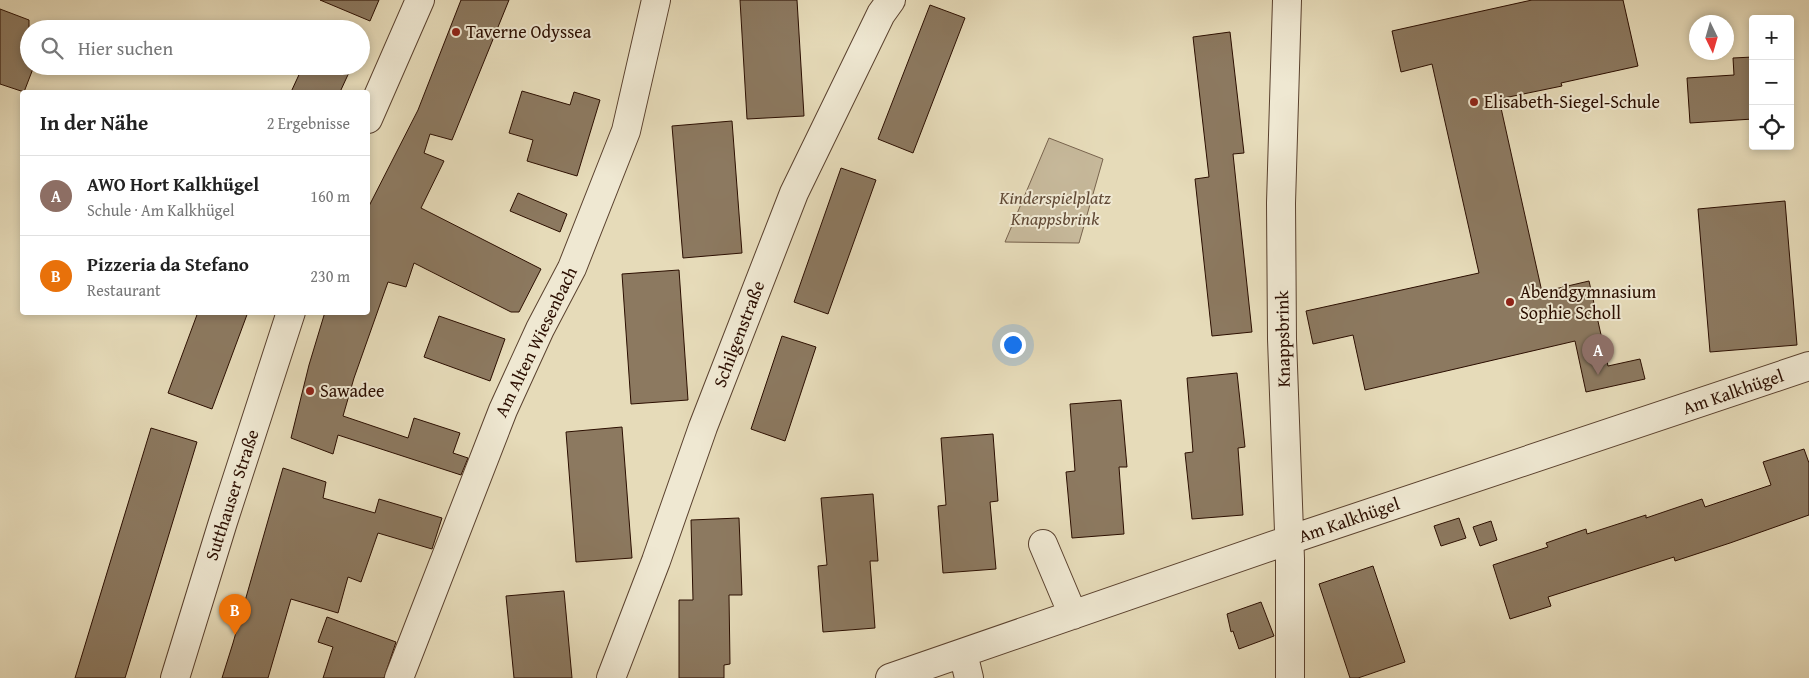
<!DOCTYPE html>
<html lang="de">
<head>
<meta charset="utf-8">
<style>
	body { margin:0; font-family:"Gentium Book Plus",serif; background:#f6f6f6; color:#222 }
	.controls { position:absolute; right:15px; top:15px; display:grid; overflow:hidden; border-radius:5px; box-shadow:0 2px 8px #0003 }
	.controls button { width:45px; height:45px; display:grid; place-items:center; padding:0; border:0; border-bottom:1px solid #e0e0e0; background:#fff; color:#222; font:25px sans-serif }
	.compass { position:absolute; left:1689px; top:15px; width:45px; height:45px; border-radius:50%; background:#fff; box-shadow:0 2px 8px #0003; rotate:175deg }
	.you { position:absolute; left:1012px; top:344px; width:18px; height:18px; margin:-12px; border:4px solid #fff; border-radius:50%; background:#1a73e8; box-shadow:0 0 0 8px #1a73e833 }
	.badge { display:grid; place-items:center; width:32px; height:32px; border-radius:50%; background:#8f2418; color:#fff; font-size:16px; font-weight:700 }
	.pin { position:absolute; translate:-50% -41px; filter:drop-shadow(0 1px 2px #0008) }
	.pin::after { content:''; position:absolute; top:26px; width:18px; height:15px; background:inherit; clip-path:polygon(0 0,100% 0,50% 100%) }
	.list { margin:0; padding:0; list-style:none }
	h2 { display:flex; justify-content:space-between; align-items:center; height:65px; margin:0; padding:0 20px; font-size:21px }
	h2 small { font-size:16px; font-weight:400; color:#767676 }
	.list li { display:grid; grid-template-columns:32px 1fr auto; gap:15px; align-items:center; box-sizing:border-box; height:80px; padding:0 20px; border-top:1px solid #e0e0e0 }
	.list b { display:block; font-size:19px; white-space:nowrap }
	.list p { margin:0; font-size:16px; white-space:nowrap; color:#767676 }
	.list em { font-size:16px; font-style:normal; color:#767676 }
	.icon { flex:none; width:28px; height:28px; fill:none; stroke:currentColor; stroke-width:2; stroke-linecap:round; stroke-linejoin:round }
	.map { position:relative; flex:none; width:1809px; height:678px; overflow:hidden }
	.search { position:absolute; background:#fff; box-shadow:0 2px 8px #0003; left:20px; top:20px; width:350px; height:55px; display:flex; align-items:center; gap:12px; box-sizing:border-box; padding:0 18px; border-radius:28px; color:#767676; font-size:19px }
	.panel { position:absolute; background:#fff; box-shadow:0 2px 8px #0003; left:20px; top:90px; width:350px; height:225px; border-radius:5px }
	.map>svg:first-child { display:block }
	.green { fill:#c6b89a; stroke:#78634d }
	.building { fill:#8c7960; stroke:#2b0e00 }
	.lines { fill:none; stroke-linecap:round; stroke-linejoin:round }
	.minor-casing { stroke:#5a412e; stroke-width:30 }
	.minor { stroke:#efe8d2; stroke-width:28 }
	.poi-dot { fill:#8f2418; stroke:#efe8d2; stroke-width:2 }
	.labels { text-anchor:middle; stroke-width:4; stroke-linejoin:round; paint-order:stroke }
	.poi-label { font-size:18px; fill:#2b0e00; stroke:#efe8d2; text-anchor:start }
	.park-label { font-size:18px; font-style:italic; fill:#614a36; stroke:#efe8d2 }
	.street-label { font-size:18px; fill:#2b0e00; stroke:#efe8d2 }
</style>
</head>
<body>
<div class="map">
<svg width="1809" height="678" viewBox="0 0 1809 678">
	<rect width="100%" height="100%" fill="#e6dbb9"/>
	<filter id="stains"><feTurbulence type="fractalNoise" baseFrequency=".004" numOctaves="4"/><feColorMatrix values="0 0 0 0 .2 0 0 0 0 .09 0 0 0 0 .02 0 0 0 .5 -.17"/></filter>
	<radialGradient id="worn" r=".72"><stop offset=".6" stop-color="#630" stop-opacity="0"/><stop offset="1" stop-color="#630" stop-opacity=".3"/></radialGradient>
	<path class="green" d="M1049 138 1103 159 1079 243 1005 242Z"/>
	<path class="building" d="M320 0H379L370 21Z
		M461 0H509L452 140 430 134 424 153 444 161 421 208 541 269 519 312H511L414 263 406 287 388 282 354 378 343 416 408 438 414 418 460 433 453 453 468 458 461 475 338 435 333 454 291 438 309 365 325 312H368V208L418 110Z
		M740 0H797L804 116 747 119Z
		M1532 0H1623L1638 66 1561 83 1562 86 1499 99 1542 292 1589 281 1608 366 1640 359 1645 379 1586 392 1575 341 1365 390 1353 335 1313 344 1306 311 1479 273 1432 64 1401 72 1392 31Z
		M930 5 965 18 913 153 878 139Z
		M0 9 29 20V66H34L24 92 0 84Z
		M1230 32 1244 153 1233 154 1252 332 1212 336 1195 179 1209 177 1193 37Z
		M1753 57V119L1690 123 1687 78 1734 75 1733 58Z
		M303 66H352L340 92H291Z
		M522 91 570 105 574 92 600 100 577 176 527 161 533 140 509 133Z
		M732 121 742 253 683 258 672 126Z
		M841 168 876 180 828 314 794 302Z
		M518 193 567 214 560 232 510 211Z
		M1785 201 1797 345 1710 352 1698 209Z
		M679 270 688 400 631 404 622 274Z
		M198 312H248L212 409 168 393Z
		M439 316 505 339 490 381 424 357Z
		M782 336 816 347 785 441 751 429Z
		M1237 373 1245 447 1238 448 1243 515 1192 519 1185 453 1193 452 1187 378Z
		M1121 400 1127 467H1119L1124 534 1072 538 1066 472 1075 471 1070 404Z
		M622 427 632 558 576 562 566 432Z
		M151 428 197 442 159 567 125 678H75Z
		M993 434 998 501 990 502 996 569 943 573 938 506 946 505 941 438Z
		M1804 449 1809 463V515L1730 543 1675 561 1674 557 1548 597 1551 606 1510 619 1493 565 1548 547 1546 543 1586 529 1587 534 1646 515V518L1702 499 1705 507 1771 485 1763 462Z
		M283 468 326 482 323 498 375 513 379 499 442 518 432 549 378 533 361 582 348 577 338 613 291 599 268 678H222L233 643Z
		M873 494 878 561H870L875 628 823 632 818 566 827 565 821 498Z
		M739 518 742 595H729L730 664 724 665V678H679V600H693L691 520Z
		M1459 518 1466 538 1441 546 1434 526Z
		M1491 521 1497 540 1480 546 1473 527Z
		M1373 566 1405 662 1358 678H1350L1319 584Z
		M564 591 572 678H514L506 596Z
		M1261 602 1274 636 1239 649 1233 631 1231 632 1227 614Z
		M327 617 396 642 384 678H323L333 647 318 642Z"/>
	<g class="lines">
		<g class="minor-casing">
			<path id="minor" d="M1287 0 1281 203 1282 339 1290 559V678
				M368 119 420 0
				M1043 544 1073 615
				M963 653 969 678
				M175 678 223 522 291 312
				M399 678 503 410 540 329 572 268 626 131 656 0
				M611 678 656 561 703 427 794 193 881 14 891 0
				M890 678 1289 540 1809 366"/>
		</g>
		<use href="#minor" class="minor"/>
	</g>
	<g class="poi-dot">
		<circle cx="456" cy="32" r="5"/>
		<circle cx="1474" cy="102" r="5"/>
		<circle cx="1510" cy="302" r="5"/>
		<circle cx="310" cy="391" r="5"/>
	</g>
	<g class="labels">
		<g class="poi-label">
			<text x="466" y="38">Taverne Odyssea</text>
			<text x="1484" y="108">Elisabeth-Siegel-Schule</text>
			<text x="1520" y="298">Abendgymnasium<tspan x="1520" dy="21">Sophie Scholl</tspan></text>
			<text x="320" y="397">Sawadee</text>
		</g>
		<g class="park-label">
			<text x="1055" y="204">Kinderspielplatz<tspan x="1055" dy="21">Knappsbrink</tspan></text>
		</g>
		<g class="street-label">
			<text transform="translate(739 334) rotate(-69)" y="6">Schilgenstraße</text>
			<text transform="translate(1283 339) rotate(-91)" y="6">Knappsbrink</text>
			<text transform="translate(536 342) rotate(-64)" y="6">Am Alten Wiesenbach</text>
			<text transform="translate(1733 392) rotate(-19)" y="6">Am Kalkhügel</text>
			<text transform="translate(232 495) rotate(-72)" y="6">Sutthauser Straße</text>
			<text transform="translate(1349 520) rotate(-19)" y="6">Am Kalkhügel</text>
		</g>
	</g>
	<rect width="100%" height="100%" filter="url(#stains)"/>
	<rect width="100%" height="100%" fill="url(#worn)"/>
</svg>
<div class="controls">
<button>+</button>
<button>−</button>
<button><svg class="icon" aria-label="locate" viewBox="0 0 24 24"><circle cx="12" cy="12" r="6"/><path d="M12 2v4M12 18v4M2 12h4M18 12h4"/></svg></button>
</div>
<svg class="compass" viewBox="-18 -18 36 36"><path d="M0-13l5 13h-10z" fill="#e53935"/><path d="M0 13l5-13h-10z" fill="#767676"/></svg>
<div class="you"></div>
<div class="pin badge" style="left:1598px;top:375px;background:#8d6e63">A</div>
<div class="pin badge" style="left:235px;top:635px;background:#e8710a">B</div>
<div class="search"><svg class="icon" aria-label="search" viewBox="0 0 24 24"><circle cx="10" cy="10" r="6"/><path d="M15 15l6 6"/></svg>Hier suchen</div>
<section class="panel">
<h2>In der Nähe<small>2 Ergebnisse</small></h2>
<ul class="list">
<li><span class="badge" style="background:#8d6e63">A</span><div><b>AWO Hort Kalkhügel</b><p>Schule · Am Kalkhügel</p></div><em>160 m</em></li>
<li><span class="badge" style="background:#e8710a">B</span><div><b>Pizzeria da Stefano</b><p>Restaurant</p></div><em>230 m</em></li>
</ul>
</section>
</div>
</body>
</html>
